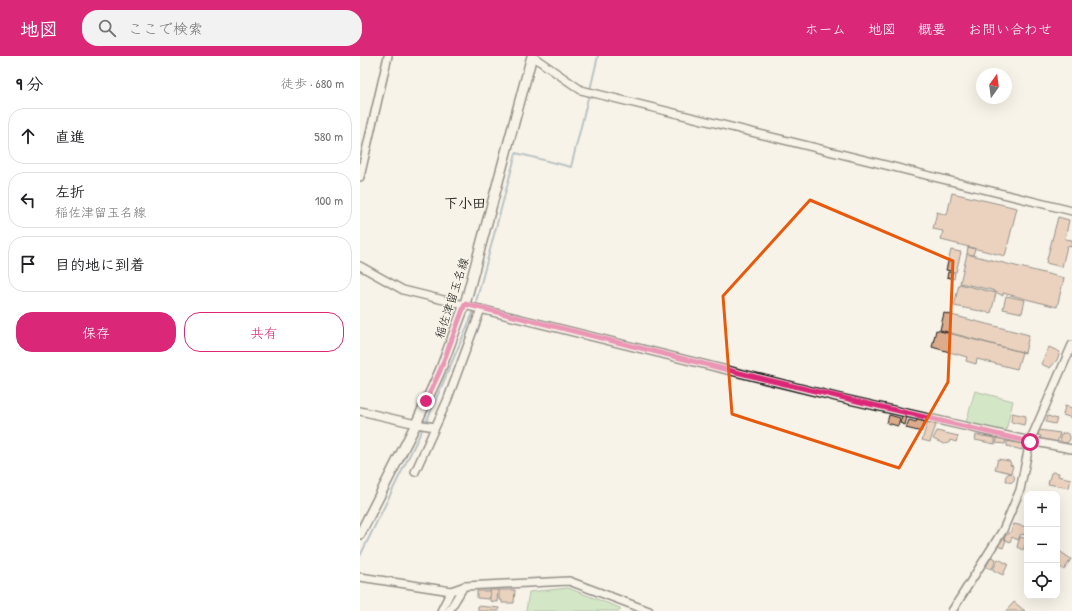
<!DOCTYPE html>
<html lang="ja">
<head>
<meta charset="utf-8">
<style>
	body { margin:0; font-family:"Patrick Hand","Klee One",sans-serif; background:#f2f2f2; color:#202124 }
	.controls { position:absolute; right:12px; bottom:12px; display:grid; overflow:hidden; border-radius:8px; box-shadow:0 4px 16px #0002 }
	.controls button { width:36px; height:36px; display:grid; place-items:center; padding:0; border:0; border-bottom:1px solid #e0e0e0; background:#fff; color:#202124; font:20px sans-serif }
	.compass { position:absolute; left:616px; top:12px; width:36px; height:36px; border-radius:50%; background:#fff; box-shadow:0 4px 16px #0002; rotate:14deg }
	.stop { position:absolute; width:12px; height:12px; margin:-9px; border:3px solid #db2777; border-radius:50%; background:#fff }
	.stop.end { background:#db2777; border-color:#fff; box-shadow:0 1px 4px #0008 }
	.list { margin:0; padding:0; list-style:none }
	h2 { display:flex; justify-content:space-between; align-items:center; height:52px; margin:0; padding:0 16px; font-size:17px }
	h2 small { font-size:13px; font-weight:400; color:#757577 }
	.list li { display:grid; grid-template-columns:26px 1fr auto; gap:12px; align-items:center; box-sizing:border-box; height:56px; margin:0 8px 8px; padding:0 8px; border:1px solid #e0e0e0; border-radius:16px }
	.list b { display:block; font-size:15px; white-space:nowrap }
	.list p { margin:0; font-size:13px; white-space:nowrap; color:#757577 }
	.list em { font-size:13px; font-style:normal; color:#757577 }
	.actions { display:flex; gap:8px; padding:12px 16px }
	.actions a { flex:1; padding:9px 0; border:1px solid #db2777; border-radius:16px; text-align:center; font-size:14px; color:#db2777 }
	.actions .main { background:#db2777; color:#fff }
	.icon { flex:none; width:22px; height:22px; fill:none; stroke:currentColor; stroke-width:2; stroke-linecap:round; stroke-linejoin:round }
	.map { position:relative; flex:none; width:712px; height:555px; overflow:hidden }
	header { display:flex; align-items:center; gap:24px; box-sizing:border-box; height:56px; padding:0 20px; background:#db2777; color:#fff }
	header strong { font-size:19px }
	nav { display:flex; gap:22px; margin-inline-start:auto; font-size:14px }
	.search { width:280px; height:36px; background:#f2f2f2; display:flex; align-items:center; gap:10px; box-sizing:border-box; padding:0 14px; border-radius:16px; color:#757577; font-size:15px }
	main { display:flex }
	aside { flex:1; background:#fff }
	.map>svg:first-child { display:block }
	.green { fill:#a6da9d; stroke:#617b5c }
	.lines { fill:none; stroke-linecap:round; stroke-linejoin:round }
	.stream { stroke:#718c9f; stroke-width:2 }
	.building { fill:#dbab8c; stroke:#1c1c1c }
	.minor-casing { stroke:#1c1c1c; stroke-width:10 }
	.major-casing { stroke:#1c1c1c; stroke-width:12 }
	.minor { stroke:#f7f3e8; stroke-width:7 }
	.major { stroke:#f7f3e8; stroke-width:9 }
	.route { stroke:#db2777; stroke-width:5 }
	.marked { fill:none; stroke:#e8590c; stroke-width:3; stroke-linejoin:round }
	.labels { text-anchor:middle; stroke-width:3; stroke-linejoin:round; paint-order:stroke }
	.street-label { font-size:12px; fill:#1c1c1c; stroke:#f7f3e8 }
	.quarter-label { font-size:14px; font-weight:bold; fill:#1c1c1c; stroke:#f7f3e8 }
</style>
</head>
<body>
<header>
<strong>地図</strong>
<div class="search"><svg class="icon" aria-label="search" viewBox="0 0 24 24"><circle cx="10" cy="10" r="6"/><path d="M15 15l6 6"/></svg>ここで検索</div>
<nav><a>ホーム</a><a>地図</a><a>概要</a><a>お問い合わせ</a></nav>
</header>
<main>
<aside>
<h2>9 分<small>徒歩 · 680 m</small></h2>
<ul class="list">
<li><svg class="icon" aria-label="ahead" viewBox="0 0 24 24"><path d="M12 20V5M6 11l6-6 6 6"/></svg><div><b>直進</b></div><em>580 m</em></li>
<li><svg class="icon" aria-label="left" viewBox="0 0 24 24"><path d="M17 20v-9H6M10 6l-5 5 5 5"/></svg><div><b>左折</b><p>稲佐津留玉名線</p></div><em>100 m</em></li>
<li><svg class="icon" aria-label="arrive" viewBox="0 0 24 24"><path d="M6 21V4h12l-3 4 3 4H6"/></svg><div><b>目的地に到着</b></div></li>
</ul>
<div class="actions"><a class="main">保存</a><a>共有</a></div>
</aside>
<div class="map">
<svg width="712" height="555" viewBox="0 0 712 555">
	<rect width="100%" height="100%" fill="#f7f3e8"/>
	<filter id="ink" filterUnits="userSpaceOnUse"><feTurbulence type="fractalNoise" baseFrequency=".025" numOctaves="2"/><feDisplacementMap in="SourceGraphic" scale="8" xChannelSelector="R" yChannelSelector="G"/><feConvolveMatrix kernelMatrix="1 2 1 2 8 2 1 2 1" color-interpolation-filters="sRGB"/></filter>
	<g filter="url(#ink)">
		<path class="green" d="M615 335 653 345 645 379 605 370Z
			M208 532 260 552V555H166L169 536Z"/>
		<g class="lines">
			<path class="stream" d="M230 34 238 0
				M67 364 113 257 156 97 211 111 229 38
				M0 500 62 374"/>
		</g>
		<path class="building" d="M592 137 657 152 645 200 581 184 583 175 573 173 577 156 587 159Z
			M698 161 709 164 705 183 712 184 711 191 707 190 702 211 686 207Z
			M608 191 615 193 613 199 607 198Z
			M591 194 601 196 596 216 586 214Z
			M607 198 704 222 697 251 643 237V240L632 234 600 227Z
			M588 216 595 217 594 223 587 221Z
			M599 228 636 237 631 257 594 250Z
			M646 240 665 244 662 257 643 253Z
			M584 257 669 279 665 297 580 274Z
			M576 274 662 296 657 313 617 303 616 308 606 305 607 301 572 291Z
			M689 291 700 296 697 304 690 312 681 308Z
			M705 350 712 352V362L703 359Z
			M652 357 666 360 664 369 651 366Z
			M529 359 540 362 538 370 527 367Z
			M542 360 547 361 545 369 540 367Z
			M688 360 697 363 695 368 686 366Z
			M557 363 565 365 562 376 546 372 549 364 556 366Z
			M568 366 576 369 570 386 562 384Z
			M679 374 700 377 697 387 680 383 681 380 678 379Z
			M577 375 598 380 596 386 590 384 589 387 584 388 573 383Z
			M700 382a5 5 0 1 1 10 0a5 5 0 1 1-10 0Z
			M616 379 635 382V388L615 384Z
			M637 382 646 383 645 388 636 387Z
			M647 385 663 388 662 394 647 390Z
			M638 403 649 405 651 407 650 409 653 410 651 417 635 413Z
			M693 416 699 417 698 420 711 423 709 432 688 428 691 417Z
			M645.5 422a4.5 4.5 0 1 1 9 0a4.5 4.5 0 1 1-9 0Z
			M654 468 667 471 664 479 661 478 658 484 652 481 650 486 644 483 646 479 650 477Z
			M641 481 646 484 643 492 637 490Z
			M660 481 667 483 663 494 657 491Z
			M698 494 711 503 704 514 697 508Z
			M631 501 636 503 632 513 626 511Z
			M638 503 648 508 643 519 633 514Z
			M130 534H138L137 546 130 545Z
			M139 534H155L154 547H142V544H139Z
			M117 535H130L129 543 117 542Z
			M654 546 665 555H646Z
			M118 550 139 552V555H118Z"/>
		<g class="lines">
			<g class="minor-casing">
				<path id="minor" d="M172 0 221 34 712 155
					M0 121 28 0
					M0 210 43 234 476 341 670 385 712 393
					M0 355 56 368 75 371
					M55 416 87 345 121 253
					M0 521 91 535 105 530 209 525 289 555
					M81 555 91 535
					M89 555 104 530
					M592 555 643 474 660 434 670 385 712 289"/>
			</g>
			<g class="major-casing">
				<path id="major" d="M0 478 56 368 80 315 105 248 172 0"/>
			</g>
			<use href="#minor" class="minor"/>
			<use href="#major" class="major"/>
		</g>
	</g>
	<g class="lines" filter="url(#ink)">
		<path class="route" d="M66 345 80 315 105 248 404 323 670 386"/>
	</g>
	<path d="M0 0H712V555H0ZM450 144 593 205 588 326 539 412 372 358 363 240Z" fill="#f7f3e8" fill-opacity=".55" fill-rule="evenodd"/>
	<path class="marked" d="M450 144 593 205 588 326 539 412 372 358 363 240Z"/>
	<g class="labels">
		<g class="street-label">
			<text transform="translate(92 242) rotate(-72)" y="4">稲佐津留玉名線</text>
		</g>
		<g class="quarter-label">
			<text x="105" y="152">下小田</text>
		</g>
	</g>
</svg>
<div class="controls">
<button>+</button>
<button>−</button>
<button><svg class="icon" aria-label="locate" viewBox="0 0 24 24"><circle cx="12" cy="12" r="6"/><path d="M12 2v4M12 18v4M2 12h4M18 12h4"/></svg></button>
</div>
<svg class="compass" viewBox="-18 -18 36 36"><path d="M0-13l5 13h-10z" fill="#e53935"/><path d="M0 13l5-13h-10z" fill="#757577"/></svg>
<div class="stop" style="left:670px;top:386px"></div>
<div class="stop end" style="left:66px;top:345px"></div>
</div>
</main>
</body>
</html>
